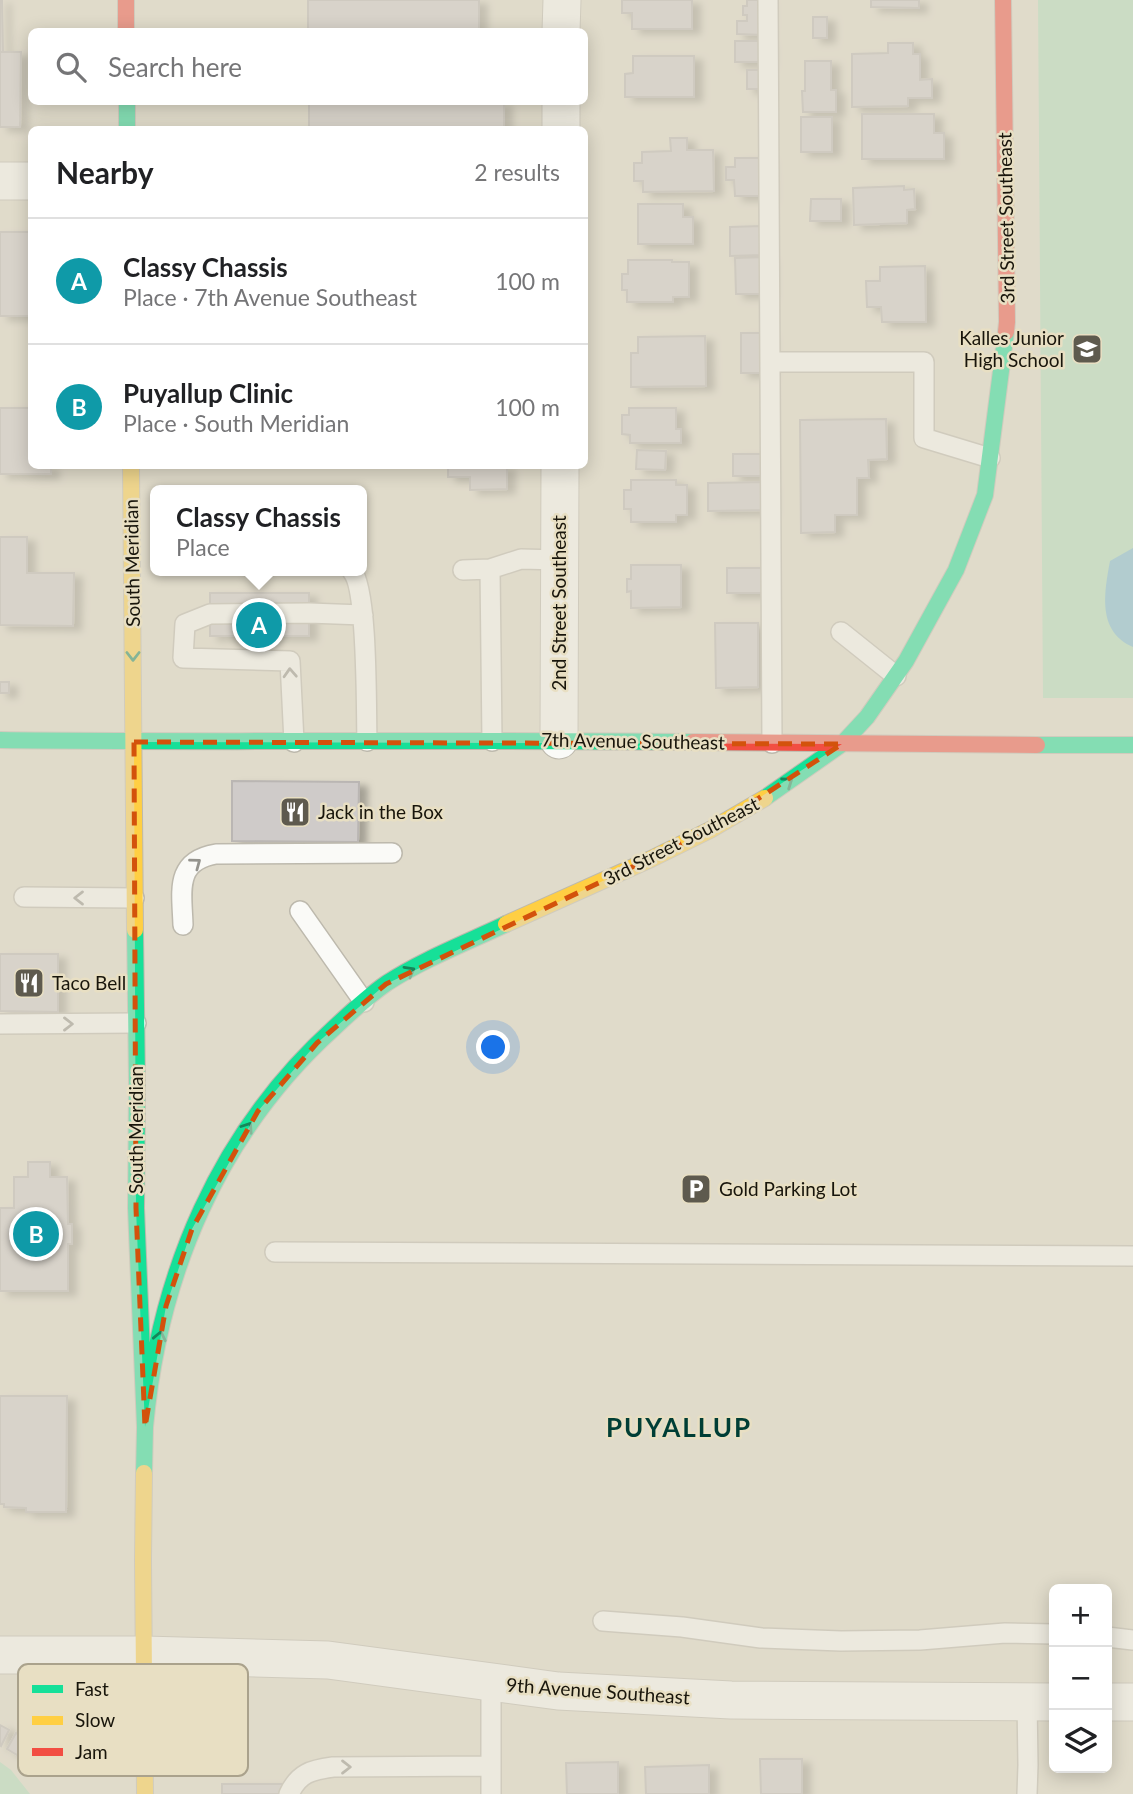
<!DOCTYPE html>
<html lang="en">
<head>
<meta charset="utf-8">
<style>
	body { margin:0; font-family:Lato,sans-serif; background:#f2f2f2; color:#202124 }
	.controls { position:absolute; right:21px; bottom:21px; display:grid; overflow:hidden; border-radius:10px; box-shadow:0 4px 18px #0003 }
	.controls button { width:63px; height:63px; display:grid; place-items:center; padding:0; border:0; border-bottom:2px solid #e0e0e0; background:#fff; color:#202124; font:35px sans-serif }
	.you { position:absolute; left:494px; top:1048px; width:24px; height:24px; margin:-18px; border:5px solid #fff; border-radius:50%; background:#1a73e8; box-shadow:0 0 0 10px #1a73e833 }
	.badge { display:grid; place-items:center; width:46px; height:46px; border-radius:50%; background:#7c3aed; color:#fff; font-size:23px; font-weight:700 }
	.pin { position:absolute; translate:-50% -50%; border:4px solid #fff; box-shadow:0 2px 7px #0006 }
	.popup { position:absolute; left:150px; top:485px; width:217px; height:91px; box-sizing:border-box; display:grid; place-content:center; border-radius:10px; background:#fff; filter:drop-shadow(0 2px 5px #0005); font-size:23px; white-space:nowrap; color:#757577 }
	.popup b { font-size:26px; color:#202124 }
	.popup::after { content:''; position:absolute; left:50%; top:100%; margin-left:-14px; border:14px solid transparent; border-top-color:#fff }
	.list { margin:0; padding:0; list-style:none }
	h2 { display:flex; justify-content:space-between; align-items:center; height:91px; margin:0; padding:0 28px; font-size:30px }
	h2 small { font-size:23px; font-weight:400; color:#757577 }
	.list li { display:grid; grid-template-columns:46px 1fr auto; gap:21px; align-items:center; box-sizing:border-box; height:126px; padding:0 28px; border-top:2px solid #e0e0e0 }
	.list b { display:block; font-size:26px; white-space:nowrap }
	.list p { margin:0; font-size:23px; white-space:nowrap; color:#757577 }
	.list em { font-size:23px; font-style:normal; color:#757577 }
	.icon { flex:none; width:38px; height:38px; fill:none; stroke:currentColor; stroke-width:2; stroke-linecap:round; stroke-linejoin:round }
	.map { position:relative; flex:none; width:1133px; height:1794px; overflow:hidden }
	.search { position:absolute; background:#fff; box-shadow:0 4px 18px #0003; left:28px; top:28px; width:560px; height:77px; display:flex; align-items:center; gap:18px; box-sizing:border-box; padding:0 24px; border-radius:10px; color:#757577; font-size:26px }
	.panel { position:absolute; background:#fff; box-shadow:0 4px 18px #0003; left:28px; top:126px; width:560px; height:343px; border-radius:10px }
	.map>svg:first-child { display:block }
	.green { fill:#b1debd }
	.water { fill:#7bbbd4 }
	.building { fill:#cfcbc9; stroke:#bab6b3; stroke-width:2; filter:url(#shadow) }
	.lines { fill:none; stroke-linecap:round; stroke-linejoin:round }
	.lane-casing { stroke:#bdb9ad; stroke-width:22 }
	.street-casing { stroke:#bdb9ad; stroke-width:39 }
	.fast-casing { stroke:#bdb9ad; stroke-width:18 }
	.slow-casing { stroke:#bdb9ad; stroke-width:18 }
	.jam-casing { stroke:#bdb9ad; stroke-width:18 }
	.lane { stroke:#fafaf7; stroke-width:19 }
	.street { stroke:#fafaf7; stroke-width:37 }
	.fast { stroke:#16e098; stroke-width:16 }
	.slow { stroke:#ffcf43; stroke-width:16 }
	.jam { stroke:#f24e42; stroke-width:16 }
	.oneway { stroke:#178559 }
	.oneway2 { stroke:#94938d }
	.marked { fill:none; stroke:#d3520c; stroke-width:5; stroke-dasharray:14 9; stroke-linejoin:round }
	.labels { text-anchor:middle; stroke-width:5; stroke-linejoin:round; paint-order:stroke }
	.street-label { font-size:19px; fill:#18150b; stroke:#e8dfc3 }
	.poi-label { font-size:19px; fill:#18150b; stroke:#e8dfc3; text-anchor:start }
	.district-label { font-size:26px; font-weight:bold; letter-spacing:2px; fill:#003e35; stroke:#e8dfc3 }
	.key { fill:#e8dfc3; stroke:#aaa28c; stroke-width:2 }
	.key-label { font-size:19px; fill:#18150b }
</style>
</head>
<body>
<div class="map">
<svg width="1133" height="1794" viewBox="0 0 1133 1794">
	<defs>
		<filter id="shadow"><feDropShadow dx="8" dy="4.5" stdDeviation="3.5" flood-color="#0004"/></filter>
	</defs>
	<rect width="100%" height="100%" fill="#e0dbcb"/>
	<path class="green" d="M1038 0H1133V698H1043Z
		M0 1762 11 1770 30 1794H0Z"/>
	<path class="water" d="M1133 548V647C1097 632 1104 593 1110 561Z"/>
	<path class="building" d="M0 0H2L3 52H0Z
		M308 0H479V32H308Z
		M622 0H692V29H632V13H622Z
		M747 0H765L764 35 737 34V21H747V15H743V6H747Z
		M871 0H919V8L871 7Z
		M813 17H827V38H813Z
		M735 41H766V62H735Z
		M888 43H913V54H920V80L932 79V98H908V106L852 107V54L888 53Z
		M0 52H21L20 127H0Z
		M633 56H694V97H625V74L633 73Z
		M805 61H831V90H836V112H803L802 91H805Z
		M747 70H763V89H747Z
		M309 102H504V130H309Z
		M862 114H934V133H944V159H862Z
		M801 117H832V152H801Z
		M670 138H687V150H713L714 191 643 192V181H634V163H642V152L671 151Z
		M735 158H766L767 196H735L734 180H726V167H735Z
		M904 186V190L914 189 915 209 907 210V223L854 225 853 188Z
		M811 199H841V221H810Z
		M638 204H683V217H693V244H638Z
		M761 226V255L730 256V227Z
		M0 232H32V316H0Z
		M767 257V294H736L735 258Z
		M628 260H672V262H689V297H673V302H627V290H622V274H628Z
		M925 266 926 322H882L881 307H867L866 281H880V267Z
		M741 333H767V373H741Z
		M705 336 706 386 631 387V353H638V337Z
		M0 408H32V466H51V474H0Z
		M629 408H676V429H681V443H630V435L622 434V415H629Z
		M886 419 887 459 868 460 869 478H857V515H835V532L801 533 800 420Z
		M637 450 666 451 665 470 636 469Z
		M733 454H766L767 476H733Z
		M448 466H507V489L470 490V477H448Z
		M631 480H676V485H687V515H676V522H631V509H624V490H631Z
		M768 482V510L708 511V483Z
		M0 537H27V573H74L73 626 0 625Z
		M631 565H681V607L631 608V591L627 592V579H631Z
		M727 568H762V593H727Z
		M210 593H309V636H210Z
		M715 623H758V687L716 688Z
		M0 682H9V693H0Z
		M232 781 359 782 358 842 232 841Z
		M0 954H58V1012L0 1011Z
		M28 1162H50V1177H67L68 1224H72V1244H68V1291H0V1208H14V1177H28Z
		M0 1396H67L66 1512H26V1508L4 1507V1504H0Z
		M0 1725 9 1730 1 1746 0 1745Z
		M16 1733 27 1739 17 1755 7 1749Z
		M760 1759H802V1794H761Z
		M618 1762V1794H567L566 1763Z
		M709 1765V1794H646L645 1767Z
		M222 1784H285V1794H222Z"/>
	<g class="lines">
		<g class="lane-casing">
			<path id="lane" d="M768 0 772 743
				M770 362H924V438L990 458
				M490 569 492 741
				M463 570 490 569 521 559 560 560
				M352 571C368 589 366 710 367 741
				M841 632 896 676
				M294 742 290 661 183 658 185 624 210 614 309 613 363 615
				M24 897 134 898
				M300 911 364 1002
				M183 925C182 892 174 861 216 854L392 853
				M0 1024 136 1023
				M275 1252 1133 1256
				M603 1621 682 1627 761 1638 841 1641 920 1640 1005 1633 1054 1634
				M1107 1637 1133 1640
				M491 1682V1794
				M289 1794C299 1773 311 1770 333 1767L491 1766
				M1027 1794 1028 1765 1027 1701"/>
		</g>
		<g class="street-casing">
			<path id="street" d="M561 32 562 0
				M561 130V102
				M0 181H32
				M559 740 560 466
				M0 1655H144L328 1660 558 1691 731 1700 1054 1702
				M1107 1702H1133"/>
		</g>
		<g class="fast-casing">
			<path id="fast" d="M127 102V130
				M0 740C231 743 462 739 693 742
				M1037 745H1133
				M765 798 842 744 867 717 906 661 956 570 985 495 1006 332
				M135 930 137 1082 136 1208 145 1427 144 1473
				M145 1427C159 1274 219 1132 334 1028 351 1012 368 996 387 983 424 959 466 943 506 924"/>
		</g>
		<g class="slow-casing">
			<path id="slow" d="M131 466 135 930
				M506 924 651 859 710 830 765 798
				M144 1473 143 1560 145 1794"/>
		</g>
		<g class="jam-casing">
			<path id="jam" d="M126 0V32
				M1003 0 1007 322 1006 332
				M693 742 1037 745"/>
		</g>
		<use href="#lane" class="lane"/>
		<use href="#street" class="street"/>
		<use href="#fast" class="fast"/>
		<use href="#slow" class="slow"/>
		<use href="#jam" class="jam"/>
	</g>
	<defs><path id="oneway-chevron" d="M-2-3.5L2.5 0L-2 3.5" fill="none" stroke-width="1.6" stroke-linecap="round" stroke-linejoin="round" transform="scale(1.75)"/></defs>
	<g class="oneway">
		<use href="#oneway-chevron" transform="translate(133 656) rotate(90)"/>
		<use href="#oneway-chevron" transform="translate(788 782) rotate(-35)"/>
		<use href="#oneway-chevron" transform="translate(410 971) rotate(-29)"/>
		<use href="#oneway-chevron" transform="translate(248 1127) rotate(-56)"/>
		<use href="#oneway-chevron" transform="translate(160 1336) rotate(-78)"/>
	</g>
	<g class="oneway2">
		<use href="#oneway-chevron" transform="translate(290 673) rotate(-93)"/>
		<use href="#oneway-chevron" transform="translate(196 863) rotate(-37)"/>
		<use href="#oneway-chevron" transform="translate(79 898) rotate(-180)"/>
		<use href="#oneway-chevron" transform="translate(68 1024)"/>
		<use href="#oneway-chevron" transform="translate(346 1767)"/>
	</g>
	<path d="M0 0H1133V1794H0ZM134 742 842 744 710 830 386 984 317 1043 258 1111 192 1229 166 1306 145 1427 136 1208Z" fill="#e0dbcb" fill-opacity=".55" fill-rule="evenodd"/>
	<path class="marked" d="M134 742 842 744 710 830 386 984 317 1043 258 1111 192 1229 166 1306 145 1427 136 1208Z"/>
	<defs>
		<g id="school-square" transform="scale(1.575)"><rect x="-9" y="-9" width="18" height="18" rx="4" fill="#5e5a4e" stroke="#e8dfc3"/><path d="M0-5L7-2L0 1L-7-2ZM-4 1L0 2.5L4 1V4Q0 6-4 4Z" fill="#fff"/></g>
		<g id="restaurant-square" transform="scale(1.575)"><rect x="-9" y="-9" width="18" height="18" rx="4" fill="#5e5a4e" stroke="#e8dfc3"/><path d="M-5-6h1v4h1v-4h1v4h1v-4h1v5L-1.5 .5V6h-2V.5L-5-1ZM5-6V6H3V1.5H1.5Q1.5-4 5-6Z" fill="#fff"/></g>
		<g id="parking-square" transform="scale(1.575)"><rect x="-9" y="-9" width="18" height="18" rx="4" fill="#5e5a4e" stroke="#e8dfc3"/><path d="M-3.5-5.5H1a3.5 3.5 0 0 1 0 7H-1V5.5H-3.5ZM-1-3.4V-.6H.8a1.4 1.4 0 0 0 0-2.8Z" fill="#fff"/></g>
	</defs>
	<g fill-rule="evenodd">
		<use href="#school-square" x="1087" y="349"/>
		<use href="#restaurant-square" x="295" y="812"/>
		<use href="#restaurant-square" x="29" y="983"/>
		<use href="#parking-square" x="696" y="1189"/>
	</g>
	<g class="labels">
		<g class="street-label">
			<text transform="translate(1006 218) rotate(-91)" y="7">3rd Street Southeast</text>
			<text transform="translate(132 563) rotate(-91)" y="7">South Meridian</text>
			<text transform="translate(559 603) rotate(-90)" y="7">2nd Street Southeast</text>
			<text transform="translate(633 741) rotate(1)" y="7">7th Avenue Southeast</text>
			<text transform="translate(681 841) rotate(-27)" y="7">3rd Street Southeast</text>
			<text transform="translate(136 1130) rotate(-90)" y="7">South Meridian</text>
			<text transform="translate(598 1691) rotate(4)" y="7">9th Avenue Southeast</text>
		</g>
		<g class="poi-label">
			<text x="1064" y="345" text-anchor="end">Kalles Junior<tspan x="1064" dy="22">High School</tspan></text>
			<text x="318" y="819">Jack in the Box</text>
			<text x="52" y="990">Taco Bell</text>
			<text x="719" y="1196">Gold Parking Lot</text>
		</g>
		<g class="district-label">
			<text x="679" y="1437">PUYALLUP</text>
		</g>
	</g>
	<rect x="18" y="1664" width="230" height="112" rx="10" class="key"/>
	<rect x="32" y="1685" width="31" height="8" fill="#16e098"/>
	<rect x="32" y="1716" width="31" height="9" fill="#ffcf43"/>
	<rect x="32" y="1748" width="31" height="8" fill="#f24e42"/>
	<g class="key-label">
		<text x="75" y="1696">Fast</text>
		<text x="75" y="1727">Slow</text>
		<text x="75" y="1759">Jam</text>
	</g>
</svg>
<div class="controls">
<button>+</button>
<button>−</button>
<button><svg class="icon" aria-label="layers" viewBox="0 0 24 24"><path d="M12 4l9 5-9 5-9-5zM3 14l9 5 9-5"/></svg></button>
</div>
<div class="you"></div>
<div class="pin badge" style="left:259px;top:625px;background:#0f9aa8">A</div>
<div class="popup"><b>Classy Chassis</b>Place</div>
<div class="pin badge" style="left:36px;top:1234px;background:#0f9aa8">B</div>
<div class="search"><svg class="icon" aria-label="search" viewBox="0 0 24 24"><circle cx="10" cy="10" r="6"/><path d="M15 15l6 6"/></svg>Search here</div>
<section class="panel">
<h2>Nearby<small>2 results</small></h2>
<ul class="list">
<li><span class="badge" style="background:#0f9aa8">A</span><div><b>Classy Chassis</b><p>Place · 7th Avenue Southeast</p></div><em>100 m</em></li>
<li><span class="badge" style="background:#0f9aa8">B</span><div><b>Puyallup Clinic</b><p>Place · South Meridian</p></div><em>100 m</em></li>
</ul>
</section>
</div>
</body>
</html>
